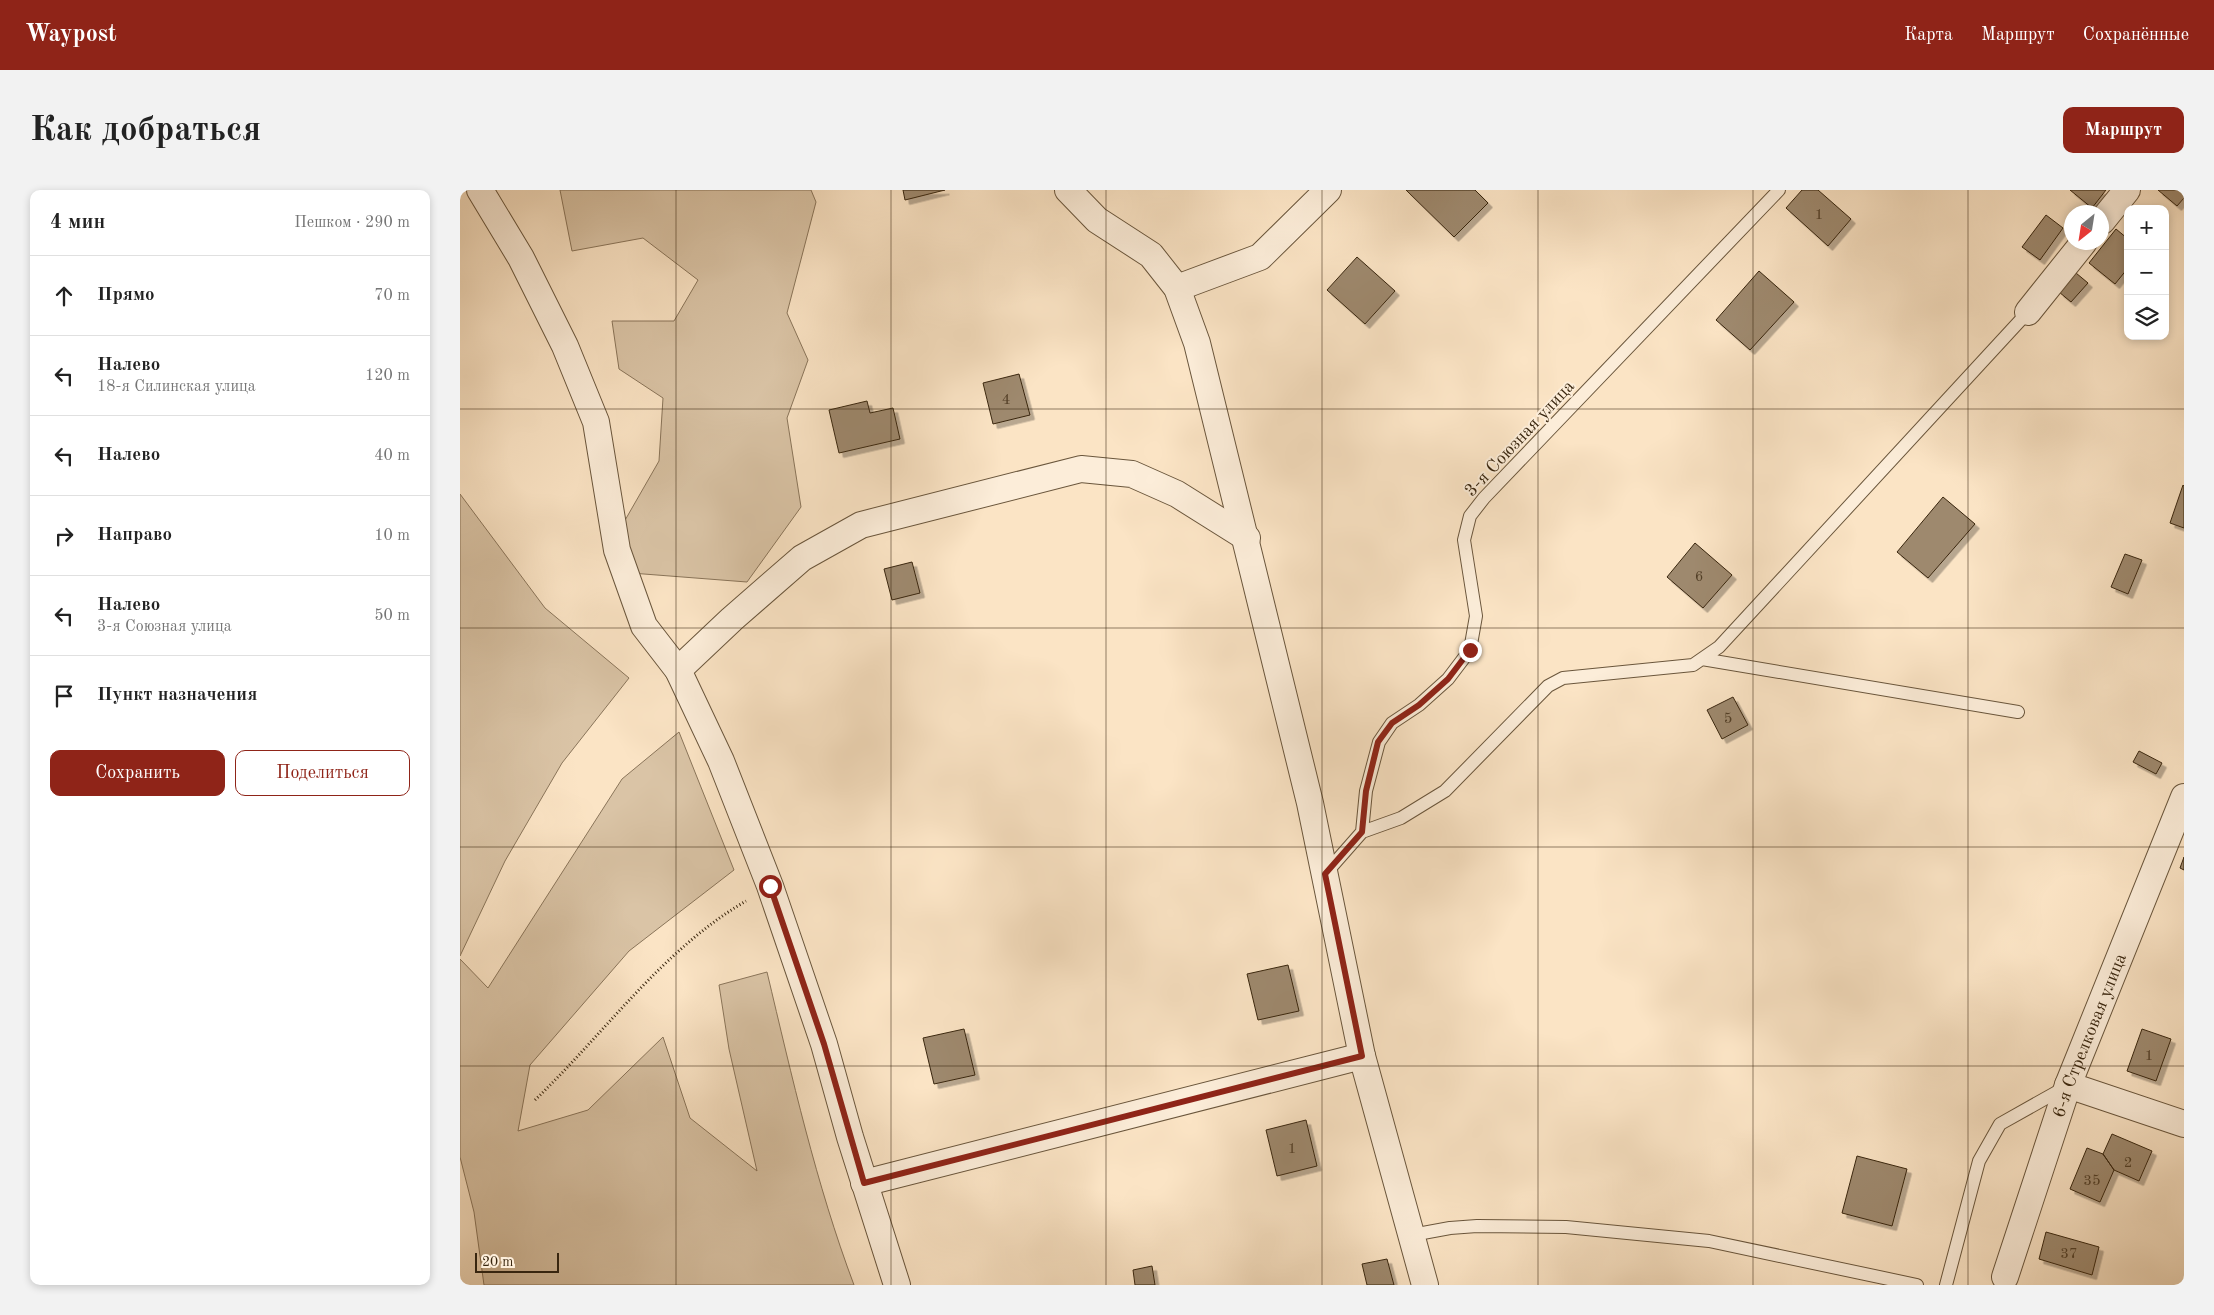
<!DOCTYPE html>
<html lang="ru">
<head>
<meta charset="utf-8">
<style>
	body { margin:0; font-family:"Old Standard TT",serif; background:#f2f2f2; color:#222 }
	.controls { position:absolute; right:15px; top:15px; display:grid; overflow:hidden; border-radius:10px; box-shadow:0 2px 8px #0003 }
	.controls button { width:45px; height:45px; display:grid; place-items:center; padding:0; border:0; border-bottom:1px solid #e0e0e0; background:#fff; color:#222; font:25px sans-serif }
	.compass { position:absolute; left:1604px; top:15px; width:45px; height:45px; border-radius:50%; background:#fff; box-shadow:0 2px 8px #0003; rotate:210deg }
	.scale { position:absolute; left:15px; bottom:12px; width:84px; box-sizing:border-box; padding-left:5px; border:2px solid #39260f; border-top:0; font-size:14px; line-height:18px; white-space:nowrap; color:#39260f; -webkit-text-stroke:4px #fcedd9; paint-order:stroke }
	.stop { position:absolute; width:15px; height:15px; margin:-11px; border:4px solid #8f2418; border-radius:50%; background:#fff }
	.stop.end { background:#8f2418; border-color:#fff; box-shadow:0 1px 5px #0008 }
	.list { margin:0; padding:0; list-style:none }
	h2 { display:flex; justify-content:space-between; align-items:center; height:65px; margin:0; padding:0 20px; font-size:21px }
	h2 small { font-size:16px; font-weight:400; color:#767676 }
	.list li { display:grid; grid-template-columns:32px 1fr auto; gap:15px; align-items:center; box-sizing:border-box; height:80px; padding:0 20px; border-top:1px solid #e0e0e0 }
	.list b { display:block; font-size:19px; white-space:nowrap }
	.list p { margin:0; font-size:16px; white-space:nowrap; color:#767676 }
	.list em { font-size:16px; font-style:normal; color:#767676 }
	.actions { display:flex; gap:10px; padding:15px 20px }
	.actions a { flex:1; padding:11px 0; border:1px solid #8f2418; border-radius:10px; text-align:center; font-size:18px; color:#8f2418 }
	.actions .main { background:#8f2418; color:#fff }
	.icon { flex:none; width:28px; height:28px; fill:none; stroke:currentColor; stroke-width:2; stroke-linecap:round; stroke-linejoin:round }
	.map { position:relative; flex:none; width:1724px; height:1095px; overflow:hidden; border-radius:10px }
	header { display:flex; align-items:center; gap:30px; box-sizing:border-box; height:70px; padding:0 25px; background:#8f2418; color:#fff }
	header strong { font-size:24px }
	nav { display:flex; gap:28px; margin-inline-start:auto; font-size:18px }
	.intro { display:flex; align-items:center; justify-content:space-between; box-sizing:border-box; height:120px; padding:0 30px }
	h1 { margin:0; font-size:35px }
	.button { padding:12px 22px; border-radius:10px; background:#8f2418; color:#fff; font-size:18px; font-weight:700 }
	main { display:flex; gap:30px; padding:0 30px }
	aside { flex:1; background:#fff; border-radius:10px; box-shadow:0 2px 8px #0003 }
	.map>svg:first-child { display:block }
	.green { fill:#dac4a6; stroke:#8a755a }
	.building { fill:#9e896e; stroke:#39260f; filter:url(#shadow) }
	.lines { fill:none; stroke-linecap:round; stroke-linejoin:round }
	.lane-casing { stroke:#6a563c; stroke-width:14 }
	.street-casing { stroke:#6a563c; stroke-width:28 }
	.path { stroke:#39260f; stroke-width:3; stroke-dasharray:1 2.5; stroke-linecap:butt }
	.lane { stroke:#fcedd9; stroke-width:12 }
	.street { stroke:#fcedd9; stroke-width:26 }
	.route { stroke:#8f2418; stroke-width:6 }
	.grid { fill:none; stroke:#39260f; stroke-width:1; stroke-opacity:0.55 }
	.labels { text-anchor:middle; stroke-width:4; stroke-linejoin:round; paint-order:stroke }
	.number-label { font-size:15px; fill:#523f27 }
	.street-label { font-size:18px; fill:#39260f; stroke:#fcedd9 }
</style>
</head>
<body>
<header>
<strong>Waypost</strong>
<nav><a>Карта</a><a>Маршрут</a><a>Сохранённые</a></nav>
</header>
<div class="intro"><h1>Как добраться</h1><a class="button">Маршрут</a></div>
<main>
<aside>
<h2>4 мин<small>Пешком · 290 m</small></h2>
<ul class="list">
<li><svg class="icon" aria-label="ahead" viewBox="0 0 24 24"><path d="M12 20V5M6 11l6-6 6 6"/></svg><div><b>Прямо</b></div><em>70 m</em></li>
<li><svg class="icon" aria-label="left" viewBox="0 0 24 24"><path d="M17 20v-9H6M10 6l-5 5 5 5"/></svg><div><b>Налево</b><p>18-я Силинская улица</p></div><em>120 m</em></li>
<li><svg class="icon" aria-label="left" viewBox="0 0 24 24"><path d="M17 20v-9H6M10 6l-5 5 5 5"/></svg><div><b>Налево</b></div><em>40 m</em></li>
<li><svg class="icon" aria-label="right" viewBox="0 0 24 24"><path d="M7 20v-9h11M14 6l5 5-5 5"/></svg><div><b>Направо</b></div><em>10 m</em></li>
<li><svg class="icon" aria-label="left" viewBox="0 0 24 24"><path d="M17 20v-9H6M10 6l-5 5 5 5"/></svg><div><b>Налево</b><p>3-я Союзная улица</p></div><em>50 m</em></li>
<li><svg class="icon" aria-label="arrive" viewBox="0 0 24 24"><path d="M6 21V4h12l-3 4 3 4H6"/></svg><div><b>Пункт назначения</b></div></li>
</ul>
<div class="actions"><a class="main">Сохранить</a><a>Поделиться</a></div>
</aside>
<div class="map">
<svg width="1724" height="1095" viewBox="0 0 1724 1095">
	<defs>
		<filter id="shadow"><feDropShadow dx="4.5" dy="4.5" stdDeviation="0" flood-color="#0004"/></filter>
	</defs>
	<rect width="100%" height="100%" fill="#fbe4c5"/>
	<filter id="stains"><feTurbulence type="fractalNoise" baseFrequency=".004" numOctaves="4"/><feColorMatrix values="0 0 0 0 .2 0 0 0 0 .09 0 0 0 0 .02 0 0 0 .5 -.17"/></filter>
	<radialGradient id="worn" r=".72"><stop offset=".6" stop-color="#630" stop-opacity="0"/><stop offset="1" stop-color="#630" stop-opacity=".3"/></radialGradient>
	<path class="green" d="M100 0H351L356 12 327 123 348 170 327 228 341 317 287 392 171 383 164 332 199 271 203 208 159 179 152 131H214L238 90 183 48 112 61Z
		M0 304 85 418 169 488 102 573 45 671 0 766Z
		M219 542 274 680 169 761 70 875 58 941 128 920 203 847 230 928 297 981 269 859 259 795 307 782C332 887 356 994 394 1095H24L14 1022 0 967V769L28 798 162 589Z"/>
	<path class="building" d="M443 0H485L445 10Z
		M946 0H1015L1028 13 994 47Z
		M1342 0H1358L1391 29 1368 56 1326 18Z
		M1610 0H1646L1632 18Z
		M1698 0H1724V8L1717 16Z
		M1586 25 1603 38 1580 70 1562 57Z
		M1656 39 1668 49V78L1655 94 1629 73Z
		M897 67 935 101 905 134 867 100Z
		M1299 81 1334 112 1290 160 1256 130Z
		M1616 83 1628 93 1611 112 1599 102Z
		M559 184 570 225 533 234 523 193Z
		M407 211 410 223 433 218 440 249 379 263 369 220Z
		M1723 295 1724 296V338L1710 333Z
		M1483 307 1515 334 1468 388 1437 362Z
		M1235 353 1272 385 1243 418 1207 387Z
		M1665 364 1682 370 1668 404 1651 397Z
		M452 372 460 403 432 410 424 379Z
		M1273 507 1288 535 1262 549 1247 520Z
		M1679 561 1702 573 1696 584 1673 572Z
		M1724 667V680L1720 678Z
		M828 775 839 821 798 830 787 784Z
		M504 839 515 885 474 894 463 848Z
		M1682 839 1711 849 1696 891 1667 881Z
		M846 930 857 976 817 986 806 940Z
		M1652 944 1692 961 1679 991 1654 980 1643 964Z
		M1627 958 1643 964 1654 980 1640 1012 1610 999Z
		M1397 966 1447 979 1432 1036 1382 1023Z
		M1586 1042 1639 1057 1632 1085 1579 1069Z
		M927 1069 934 1095H907L902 1074Z
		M692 1076 695 1095H675L673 1080Z"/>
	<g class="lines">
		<g class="lane-casing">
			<path id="lane" d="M1242 469 1558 522
				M902 642 906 601 919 552 932 533 959 515 988 489 1010 460 1016 426 1004 350 1010 326 1024 308 1319 0
				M865 684 902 642 941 628 985 601 1088 496 1103 488 1233 475 1259 457 1568 122
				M952 1045 990 1038 1017 1036 1106 1037 1249 1051 1457 1095
				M1486 1095 1519 971 1540 934 1604 898"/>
		</g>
		<g class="street-casing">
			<g id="street">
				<path d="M20 0 61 68 105 156 136 232 157 360 184 436 218 480 261 571 310 696 364 854 390 947 437 1095"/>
				<path d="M608 0 637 30 691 65 717 98 737 153 850 613 902 866 965 1095"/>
				<path d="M1642 31 1667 0"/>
				<path d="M717 98 800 67 868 0"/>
				<path d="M1568 122 1624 52"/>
				<path d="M218 480 272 429 342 368 401 335 621 279 672 284 717 304 787 348"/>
				<path d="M1608 895 1724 934"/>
				<path d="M404 993 902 866"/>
				<path id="s1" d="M1545 1087 1608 895 1724 607"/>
			</g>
		</g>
		<path class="path" d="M75 910C144 844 203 759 286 711"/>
		<use href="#lane" class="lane"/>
		<use href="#street" class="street"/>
	</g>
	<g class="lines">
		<path class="route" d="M310 696 364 854 404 993 902 866 865 684 902 642 906 601 918 552 932 533 959 515 988 489 1010 460"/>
	</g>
	<path class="grid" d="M216 0V1095M431 0V1095M646 0V1095M862 0V1095M1078 0V1095M1293 0V1095M1508 0V1095M0 219H1724M0 438H1724M0 657H1724M0 876H1724"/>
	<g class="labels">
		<g class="number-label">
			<text x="1359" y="29">1</text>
			<text x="546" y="214">4</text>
			<text x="1239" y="391">6</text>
			<text x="1268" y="533">5</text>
			<text x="1689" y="870">1</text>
			<text x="832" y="963">1</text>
			<text x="1668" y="977">2</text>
			<text x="1632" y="995">35</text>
			<text x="1609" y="1068">37</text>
		</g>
		<g class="street-label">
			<text transform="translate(1059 248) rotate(-47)" y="6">3-я Союзная улица</text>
			<text dy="6" stroke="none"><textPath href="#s1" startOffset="256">6-я Стрелковая улица</textPath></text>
		</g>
	</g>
	<rect width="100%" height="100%" filter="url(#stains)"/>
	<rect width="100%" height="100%" fill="url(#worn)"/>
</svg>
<div class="controls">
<button>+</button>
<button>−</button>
<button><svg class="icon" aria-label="layers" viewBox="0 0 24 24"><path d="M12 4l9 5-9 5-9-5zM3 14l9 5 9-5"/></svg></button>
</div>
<svg class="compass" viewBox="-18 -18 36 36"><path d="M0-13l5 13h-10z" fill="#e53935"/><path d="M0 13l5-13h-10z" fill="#767676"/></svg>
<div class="scale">20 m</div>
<div class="stop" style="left:310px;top:696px"></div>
<div class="stop end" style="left:1010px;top:460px"></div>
</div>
</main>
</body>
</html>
